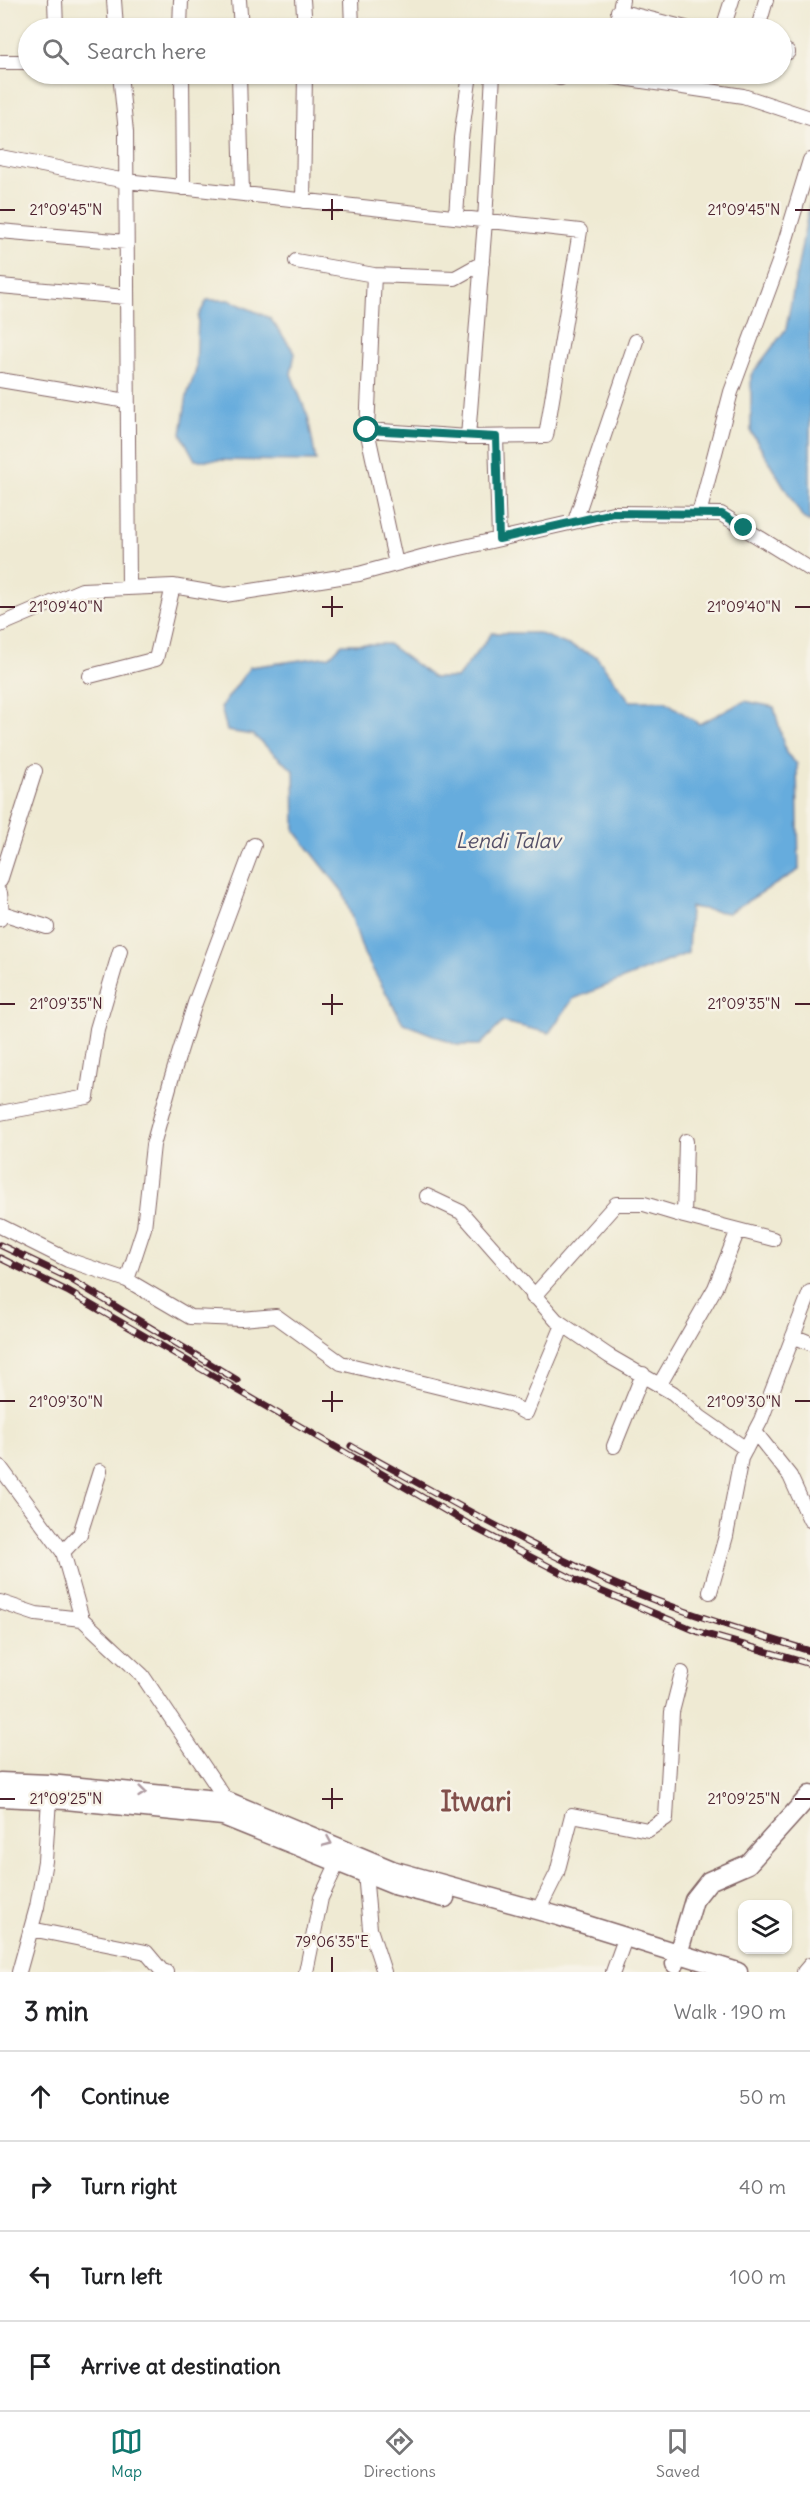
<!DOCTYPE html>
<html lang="en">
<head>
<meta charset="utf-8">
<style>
	body { margin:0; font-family:Delius,sans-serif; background:#f2f2f2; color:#202124 }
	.controls { position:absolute; right:18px; bottom:18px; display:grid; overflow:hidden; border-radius:12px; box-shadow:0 2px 4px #0004 }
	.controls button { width:54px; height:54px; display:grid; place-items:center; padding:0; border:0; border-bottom:2px solid #e0e0e0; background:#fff; color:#202124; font:30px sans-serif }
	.stop { position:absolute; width:18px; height:18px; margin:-14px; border:4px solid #0f766e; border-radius:50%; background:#fff }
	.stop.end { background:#0f766e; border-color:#fff; box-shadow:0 2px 6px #0008 }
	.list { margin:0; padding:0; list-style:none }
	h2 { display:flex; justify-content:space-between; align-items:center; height:78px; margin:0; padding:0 24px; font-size:26px }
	h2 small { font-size:20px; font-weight:400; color:#757577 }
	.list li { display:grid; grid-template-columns:39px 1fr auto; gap:18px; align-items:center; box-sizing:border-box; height:90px; padding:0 24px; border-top:2px solid #e0e0e0 }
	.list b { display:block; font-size:22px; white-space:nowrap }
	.list em { font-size:20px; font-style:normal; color:#757577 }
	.icon { flex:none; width:33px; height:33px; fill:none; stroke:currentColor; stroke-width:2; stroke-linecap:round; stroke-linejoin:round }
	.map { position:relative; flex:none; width:810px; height:1972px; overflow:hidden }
	.search { position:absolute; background:#fff; box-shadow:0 2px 4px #0004; left:18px; right:18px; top:18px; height:66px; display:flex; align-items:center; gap:15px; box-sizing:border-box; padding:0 21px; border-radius:33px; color:#757577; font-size:22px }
	.sheet { height:438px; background:#fff }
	nav { display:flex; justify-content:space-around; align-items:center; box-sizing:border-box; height:84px; border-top:2px solid #e0e0e0; background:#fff; font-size:16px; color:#757577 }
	nav a { display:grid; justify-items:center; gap:3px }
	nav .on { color:#0f766e }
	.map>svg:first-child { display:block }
	.water { fill:#66acdd; stroke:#586684; stroke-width:1.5 }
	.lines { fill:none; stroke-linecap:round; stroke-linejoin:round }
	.minor-casing { stroke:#846666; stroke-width:16 }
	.tertiary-casing { stroke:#846666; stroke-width:21 }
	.minor { stroke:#fff; stroke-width:14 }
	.tertiary { stroke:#fff; stroke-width:18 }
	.rail-casing { stroke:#4a1f2b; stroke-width:7 }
	.rail { stroke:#f7f3e8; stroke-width:4.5; stroke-dasharray:14; stroke-linecap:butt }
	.oneway { stroke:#ae9aa0 }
	.route { stroke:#0f766e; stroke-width:8 }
	.ticks { fill:none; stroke:#4a1f2b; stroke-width:2 }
	.labels { text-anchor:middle; stroke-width:5; stroke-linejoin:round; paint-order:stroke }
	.water-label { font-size:21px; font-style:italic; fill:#545069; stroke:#f7f3e8 }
	.district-label { font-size:26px; font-weight:bold; fill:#814f4a; stroke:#f7f3e8 }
	.ticks-label { font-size:15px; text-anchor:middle; fill:#4a1f2b; stroke:#f7f3e8; stroke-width:5; stroke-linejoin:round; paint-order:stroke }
</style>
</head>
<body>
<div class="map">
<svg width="810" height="1972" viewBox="0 0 810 1972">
	<rect width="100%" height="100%" fill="#f7f3e8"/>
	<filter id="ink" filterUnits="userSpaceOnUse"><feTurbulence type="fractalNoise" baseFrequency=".0167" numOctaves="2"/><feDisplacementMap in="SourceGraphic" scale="12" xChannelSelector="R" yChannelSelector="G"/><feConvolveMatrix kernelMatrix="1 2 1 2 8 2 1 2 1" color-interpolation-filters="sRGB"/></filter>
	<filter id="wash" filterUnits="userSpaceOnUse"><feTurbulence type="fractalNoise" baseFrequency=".008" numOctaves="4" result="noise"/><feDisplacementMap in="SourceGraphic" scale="24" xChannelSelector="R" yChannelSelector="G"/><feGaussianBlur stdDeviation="1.35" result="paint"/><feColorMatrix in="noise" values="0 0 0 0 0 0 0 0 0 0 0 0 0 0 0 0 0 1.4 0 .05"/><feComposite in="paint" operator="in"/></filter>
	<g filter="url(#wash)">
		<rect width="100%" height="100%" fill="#efead3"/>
		<path class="water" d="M810 201V522L803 518 751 432V375L786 329Z
			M207 300H229L270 318 295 353 291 374 308 417 316 461 195 460 181 434 187 395 196 370 198 317Z
			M492 633H538L596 656 630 701H665L699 724 745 701 774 707 786 753 797 764 799 870 728 913 690 907 688 953 573 999 549 1033 503 1022 480 1045H457L403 1023 364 954 343 892 295 831 294 771 253 735 227 731 221 707 250 667 330 656 342 644H388L434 678H457Z"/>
	</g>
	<g filter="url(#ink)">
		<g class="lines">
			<g class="minor-casing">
				<path id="minor" d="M55 0 56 28
					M114 0 116 28
					M239 0 241 28
					M303 0 305 28
					M351 0 352 28
					M618 11 686 28
					M180 28 181 0
					M616 28 622 0
					M723 28 732 0
					M758 28 766 0
					M782 50 788 52
					M0 62H28
					M120 74 126 132 129 588
					M182 74 183 188
					M239 74 242 194
					M545 74 560 78
					M609 74V76L743 96 810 118
					M0 157 126 181 580 231 546 436 468 437 367 430 396 564
					M303 201 305 74
					M456 217 461 138 470 74
					M0 231 126 242
					M296 261 374 275 455 278 482 263
					M0 286 126 297
					M0 380 127 401
					M367 430 374 275
					M468 437 485 221 493 74
					M496 437 499 539
					M699 514 731 392 779 262 810 160
					M575 521 636 341
					M0 625 82 590 173 586 225 595 359 574 425 556 613 513 721 514 810 569
					M90 676 156 659 173 586
					M0 881 35 771
					M0 893 2 913 0 919
					M2 913 47 927
					M0 1113 87 1097 97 1029 120 951
					M686 1141 684 1216 773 1239
					M427 1196 461 1212 556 1320 609 1356 673 1393 700 1417 746 1449
					M0 1226 68 1260 127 1280 144 1228 153 1145 171 1080 195 1003 254 845
					M127 1280 190 1317 241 1319 276 1316 341 1363 509 1404 526 1413 563 1325
					M533 1297 616 1204H644L684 1216
					M793 1336 810 1343
					M660 1384 715 1288 738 1230
					M755 1432 790 1476 810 1520
					M614 1446 643 1374
					M0 1467 63 1552 82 1619 142 1675 227 1801
					M63 1552 80 1534 100 1471
					M710 1592 726 1536 741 1458 761 1420 810 1292
					M0 1602 36 1614 82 1619
					M365 1873 370 1929 384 1972
					M538 1911 557 1873 572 1815 648 1830 666 1818 672 1712 682 1673
					M31 1929 146 1952 162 1971 166 1972
					M19 1972 37 1907 45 1861 49 1799
					M306 1972 321 1898 338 1862
					M613 1972 622 1947
					M804 1972 810 1965"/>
			</g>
			<g class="tertiary-casing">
				<path id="tertiary" d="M0 1782 49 1784 227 1801 392 1870 558 1916 738 1972
					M0 1797 66 1800 223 1816 394 1885 445 1898
					M675 1964 694 1900 709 1881 748 1864 810 1795"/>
			</g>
			<use href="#minor" class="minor"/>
			<use href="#tertiary" class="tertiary"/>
			<g class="rail-casing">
				<path id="rail" d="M0 1245 67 1277 237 1380
					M0 1258 67 1291 477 1529 577 1581 699 1632 810 1664
					M351 1446C427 1488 502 1531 580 1568 653 1604 732 1627 810 1651"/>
			</g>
			<use href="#rail" class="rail"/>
		</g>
		<defs><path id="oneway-chevron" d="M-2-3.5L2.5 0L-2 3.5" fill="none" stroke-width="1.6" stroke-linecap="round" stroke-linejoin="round" transform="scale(1.5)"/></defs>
		<g class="oneway">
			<use href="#oneway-chevron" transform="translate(142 1792) rotate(6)"/>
			<use href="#oneway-chevron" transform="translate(328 1842) rotate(24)"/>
		</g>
	</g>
	<g class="lines" filter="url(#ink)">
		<path class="route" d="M367 430 496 437 499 539 613 513 722 514 744 528"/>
	</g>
	<path class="ticks" d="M332 199V220M0 210H15M322 210H343M795 210H810M332 596V617M0 607H15M322 607H343M795 607H810M332 994V1015M0 1004H15M322 1004H343M795 1004H810M332 1391V1412M0 1401H15M322 1401H343M795 1401H810M332 1788V1809M0 1799H15M322 1799H343M795 1799H810M332 1957V1972"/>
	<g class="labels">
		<g class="water-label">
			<text x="508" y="848">Lendi Talav</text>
		</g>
		<g class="district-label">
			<text x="476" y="1811">Itwari</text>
		</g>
	</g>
	<g class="ticks-label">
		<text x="66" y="215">21°09'45"N</text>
		<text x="744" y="215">21°09'45"N</text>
		<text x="66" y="612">21°09'40"N</text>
		<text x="744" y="612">21°09'40"N</text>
		<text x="66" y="1009">21°09'35"N</text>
		<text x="744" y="1009">21°09'35"N</text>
		<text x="66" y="1407">21°09'30"N</text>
		<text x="744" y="1407">21°09'30"N</text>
		<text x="66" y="1804">21°09'25"N</text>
		<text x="744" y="1804">21°09'25"N</text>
		<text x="332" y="1947">79°06'35"E</text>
	</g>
</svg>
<div class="controls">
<button><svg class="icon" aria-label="layers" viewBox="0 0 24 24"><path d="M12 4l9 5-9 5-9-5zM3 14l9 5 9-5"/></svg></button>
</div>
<div class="stop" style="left:367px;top:430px"></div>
<div class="stop end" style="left:744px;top:528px"></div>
<div class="search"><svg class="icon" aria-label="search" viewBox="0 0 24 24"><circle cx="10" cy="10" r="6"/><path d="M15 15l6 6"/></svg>Search here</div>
</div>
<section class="sheet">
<h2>3 min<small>Walk · 190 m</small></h2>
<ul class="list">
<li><svg class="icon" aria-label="ahead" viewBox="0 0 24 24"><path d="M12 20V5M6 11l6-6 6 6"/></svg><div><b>Continue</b></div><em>50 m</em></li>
<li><svg class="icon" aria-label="right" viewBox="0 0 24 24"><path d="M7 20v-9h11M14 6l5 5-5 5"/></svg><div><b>Turn right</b></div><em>40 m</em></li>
<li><svg class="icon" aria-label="left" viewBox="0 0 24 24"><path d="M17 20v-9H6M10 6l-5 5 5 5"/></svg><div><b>Turn left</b></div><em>100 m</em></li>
<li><svg class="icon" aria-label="arrive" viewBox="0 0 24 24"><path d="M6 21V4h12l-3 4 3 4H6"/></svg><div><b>Arrive at destination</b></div></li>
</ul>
</section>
<nav>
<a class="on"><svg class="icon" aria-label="map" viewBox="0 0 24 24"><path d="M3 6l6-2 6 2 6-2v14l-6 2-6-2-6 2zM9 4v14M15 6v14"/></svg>Map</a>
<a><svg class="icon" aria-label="directions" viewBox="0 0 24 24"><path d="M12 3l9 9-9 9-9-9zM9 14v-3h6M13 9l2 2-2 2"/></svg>Directions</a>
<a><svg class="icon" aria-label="saved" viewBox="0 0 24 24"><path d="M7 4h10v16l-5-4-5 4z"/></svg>Saved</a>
</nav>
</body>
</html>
